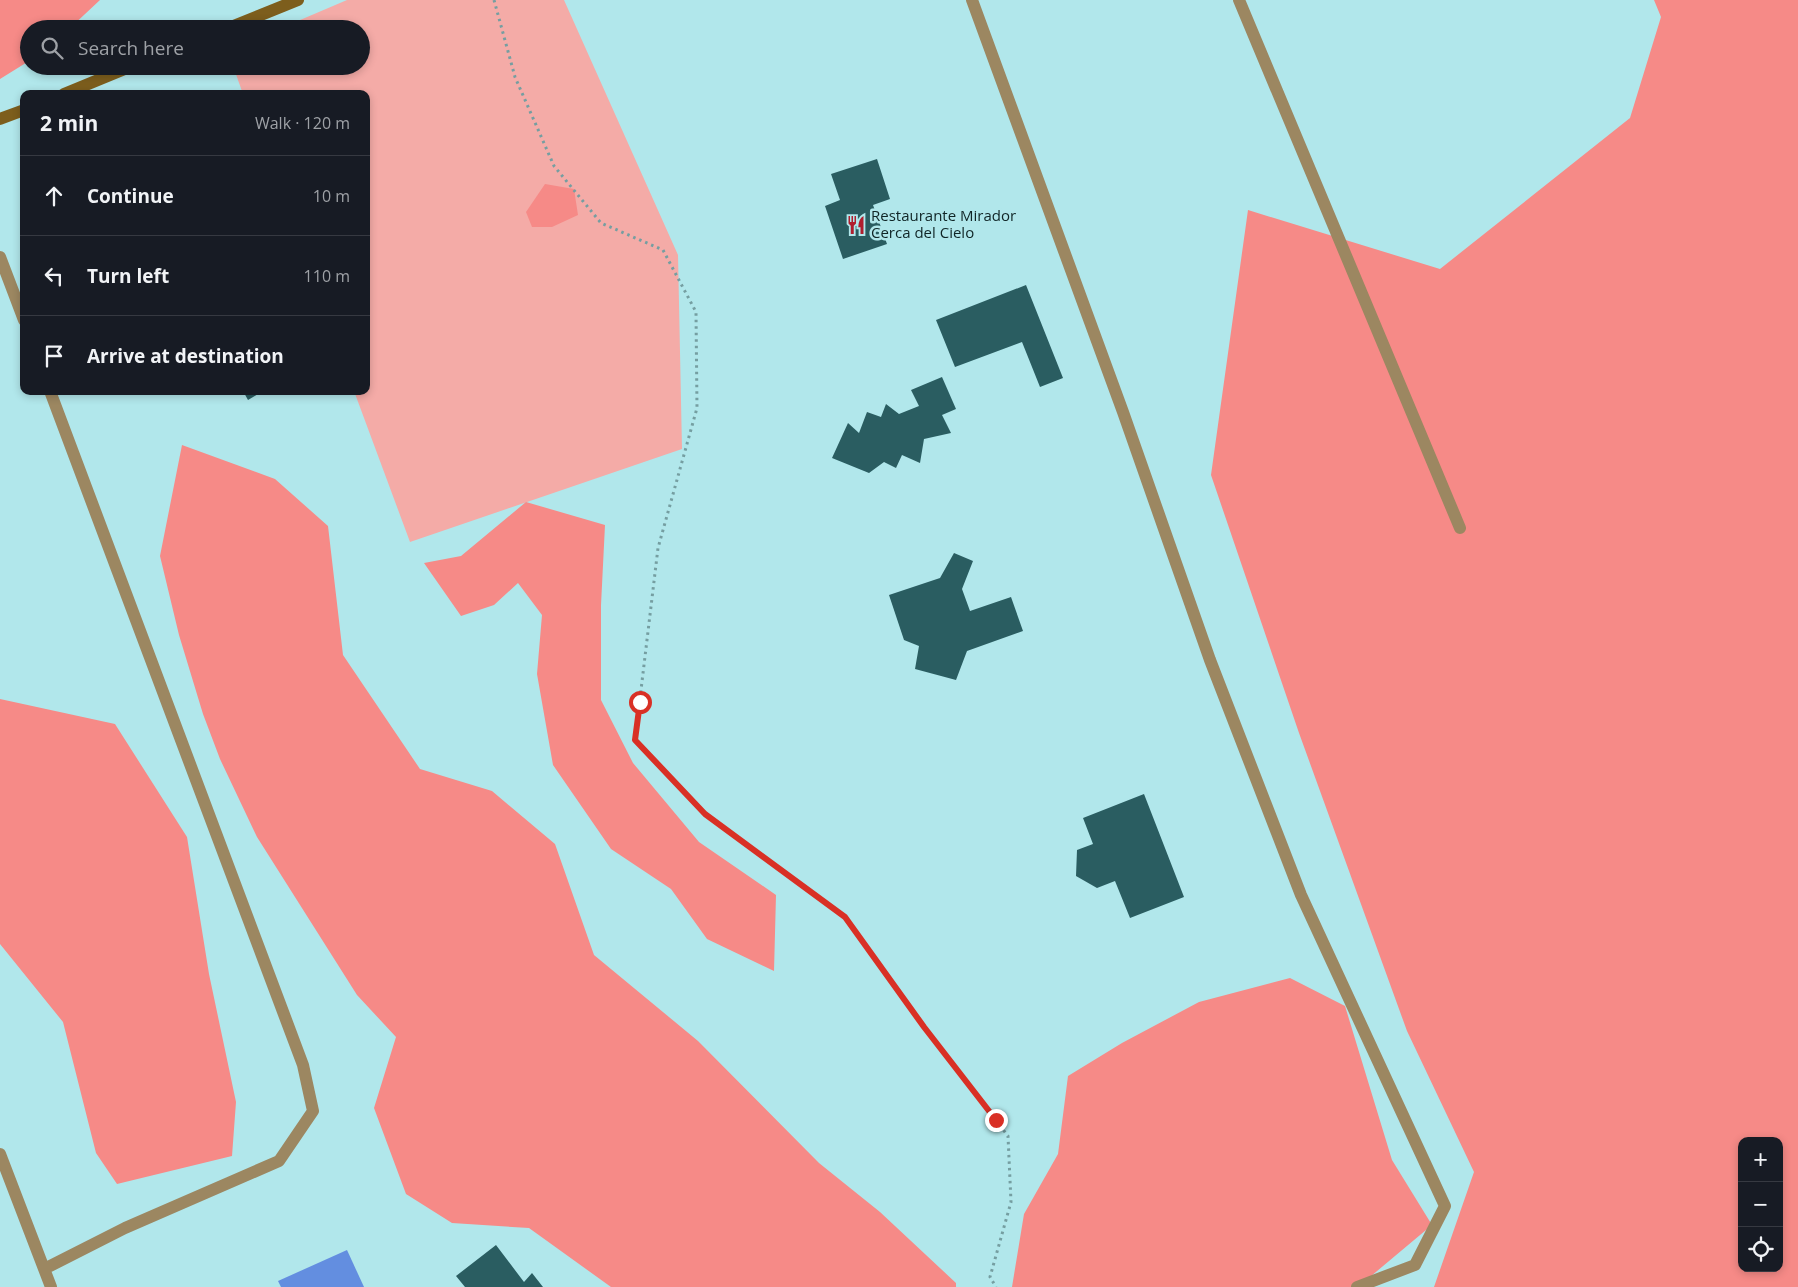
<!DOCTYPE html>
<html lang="en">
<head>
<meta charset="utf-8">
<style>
	body { margin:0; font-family:"Open Sans",sans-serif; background:#20242c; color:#f1f3f6 }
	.controls { position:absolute; right:15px; bottom:15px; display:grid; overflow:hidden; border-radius:10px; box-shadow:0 2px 8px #0003 }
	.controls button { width:45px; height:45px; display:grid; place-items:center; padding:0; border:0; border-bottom:1px solid #363941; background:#171b24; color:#f1f3f6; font:25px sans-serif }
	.stop { position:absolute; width:15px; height:15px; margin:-11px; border:4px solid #d93025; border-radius:50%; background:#fff }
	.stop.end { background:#d93025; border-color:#fff; box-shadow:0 1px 5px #0008 }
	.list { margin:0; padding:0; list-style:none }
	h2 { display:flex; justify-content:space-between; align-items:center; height:65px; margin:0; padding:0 20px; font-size:21px }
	h2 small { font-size:16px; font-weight:400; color:#9ea1a6 }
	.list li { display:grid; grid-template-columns:32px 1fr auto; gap:15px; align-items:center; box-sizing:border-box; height:80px; padding:0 20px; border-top:1px solid #363941 }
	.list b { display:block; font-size:19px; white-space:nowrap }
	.list em { font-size:16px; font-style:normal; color:#9ea1a6 }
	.icon { flex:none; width:28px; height:28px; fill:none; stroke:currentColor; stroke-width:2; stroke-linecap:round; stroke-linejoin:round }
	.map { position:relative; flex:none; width:1798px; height:1287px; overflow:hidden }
	.search { position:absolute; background:#171b24; box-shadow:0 2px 8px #0003; left:20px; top:20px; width:350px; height:55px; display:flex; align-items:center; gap:12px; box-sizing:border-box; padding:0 18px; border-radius:28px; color:#9ea1a6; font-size:19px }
	.panel { position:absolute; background:#171b24; box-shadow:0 2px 8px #0003; left:20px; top:90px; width:350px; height:305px; border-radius:10px }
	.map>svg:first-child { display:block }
	.green { fill:#f4aba7 }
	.forest { fill:#f68a87; fill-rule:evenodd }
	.water { fill:#638ee0 }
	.building { fill:#2a5d61 }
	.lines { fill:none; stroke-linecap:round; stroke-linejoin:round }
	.path { stroke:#759ea1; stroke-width:3; stroke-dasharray:2.5 4; stroke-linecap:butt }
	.street { stroke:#9c8761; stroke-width:12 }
	.secondary { stroke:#7d5e1d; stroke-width:12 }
	.route { stroke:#d93025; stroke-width:6 }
	.labels { text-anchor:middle; stroke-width:5; stroke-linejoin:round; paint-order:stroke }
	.poi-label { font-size:15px; fill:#102526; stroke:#b1e7eb; text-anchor:start }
</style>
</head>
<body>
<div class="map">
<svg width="1798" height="1287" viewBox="0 0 1798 1287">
	<rect width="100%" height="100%" fill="#b1e7eb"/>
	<path class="green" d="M347 0H564L678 255 682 449 410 542 354 391H366V94H243L233 66H361V29H279Z"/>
	<path class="forest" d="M0 0H100L69 29H29V61L0 79Z
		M1654 0H1798V1287H1434L1474 1172 1407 1031 1299 733 1211 475 1248 210 1440 269 1630 118 1661 17ZM1742 1141H1779V1268H1742Z
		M545 184 574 189 578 215 552 227H532L526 212Z
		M182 445 275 479 328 526 343 655 420 769 492 791 555 844 594 955 698 1041 819 1163 880 1212 956 1283V1287H611L529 1228 452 1223 406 1194 374 1108 396 1037 357 995 257 837 220 759 203 714 179 635 160 556Z
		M526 502 605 525 601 605V700L633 763 699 842 776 895 774 971 707 939 671 889 611 849 553 765 537 674 542 615 518 583 494 605 461 616 424 563 461 556Z
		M0 699 115 724 187 837 209 974 236 1102 232 1156 117 1184 96 1153 63 1022 0 944Z
		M1290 978 1345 1006 1392 1160 1432 1225 1358 1287H1012L1024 1214 1058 1154 1068 1076 1122 1043 1199 1002Z"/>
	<path class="water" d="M347 1250 364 1287H281L278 1281Z"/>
	<path class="building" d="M877 159 890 199 873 205 887 244 843 259 825 206 840 200 831 174Z
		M1026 285 1063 378 1040 387 1022 342 955 367 936 320Z
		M942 377 956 409 942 415 951 433 924 439 920 463 902 455 896 468 884 462 869 473 832 458 848 423 859 433 867 412 881 417 886 404 899 414 919 406 911 390Z
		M243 391H263L248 400Z
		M954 553 973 561 962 589 970 611 1011 597 1023 631 967 651 956 680 915 669 919 646 904 640 889 595 940 578Z
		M1144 794 1184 897 1130 918 1115 881 1097 888 1076 876 1077 850 1093 844 1083 818Z
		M496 1245 524 1282 532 1273 543 1287H465L456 1276Z"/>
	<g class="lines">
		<path class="path" d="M494 0 515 77 554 166 601 223 663 250 696 312 697 408 658 548 635 740 705 814 845 917 924 1027 1008 1136 1011 1202 990 1277 996 1287"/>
		<path class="street" d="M972 0 1123 412 1210 660 1301 895 1445 1206 1415 1265 1357 1287
			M1239 0 1460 528
			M0 257 24 320
			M0 1154 51 1287
			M46 1268 125 1228 279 1161 313 1111 303 1065 50 391"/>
		<path class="secondary" d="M226 29 298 0
			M64 94 132 66
			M0 119 24 110"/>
	</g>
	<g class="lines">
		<path class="route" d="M640 702 635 740 705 814 845 917 924 1027 996 1120"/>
	</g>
	<defs>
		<g id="restaurant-bare" transform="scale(1.5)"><path d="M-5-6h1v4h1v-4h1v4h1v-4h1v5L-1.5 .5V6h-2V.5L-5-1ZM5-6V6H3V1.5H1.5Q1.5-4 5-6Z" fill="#b01e2e" stroke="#b1e7eb" stroke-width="2.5" paint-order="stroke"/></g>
	</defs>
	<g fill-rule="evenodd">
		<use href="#restaurant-bare" x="856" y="225"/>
	</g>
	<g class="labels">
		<g class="poi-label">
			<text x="871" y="221">Restaurante Mirador<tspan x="871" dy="17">Cerca del Cielo</tspan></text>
		</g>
	</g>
</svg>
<div class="controls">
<button>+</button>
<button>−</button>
<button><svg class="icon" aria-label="locate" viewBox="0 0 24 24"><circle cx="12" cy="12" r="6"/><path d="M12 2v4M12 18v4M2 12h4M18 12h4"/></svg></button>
</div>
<div class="stop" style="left:640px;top:702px"></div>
<div class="stop end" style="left:996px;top:1120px"></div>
<div class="search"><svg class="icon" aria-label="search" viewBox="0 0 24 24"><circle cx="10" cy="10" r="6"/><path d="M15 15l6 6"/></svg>Search here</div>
<section class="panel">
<h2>2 min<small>Walk · 120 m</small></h2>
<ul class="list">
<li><svg class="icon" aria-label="ahead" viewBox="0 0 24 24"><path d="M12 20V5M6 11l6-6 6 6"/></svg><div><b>Continue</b></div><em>10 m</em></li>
<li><svg class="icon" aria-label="left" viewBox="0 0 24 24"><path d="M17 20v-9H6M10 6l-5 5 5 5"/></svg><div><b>Turn left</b></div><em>110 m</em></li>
<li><svg class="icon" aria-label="arrive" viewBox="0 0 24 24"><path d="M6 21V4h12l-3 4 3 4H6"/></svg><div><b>Arrive at destination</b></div></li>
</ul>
</section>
</div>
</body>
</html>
